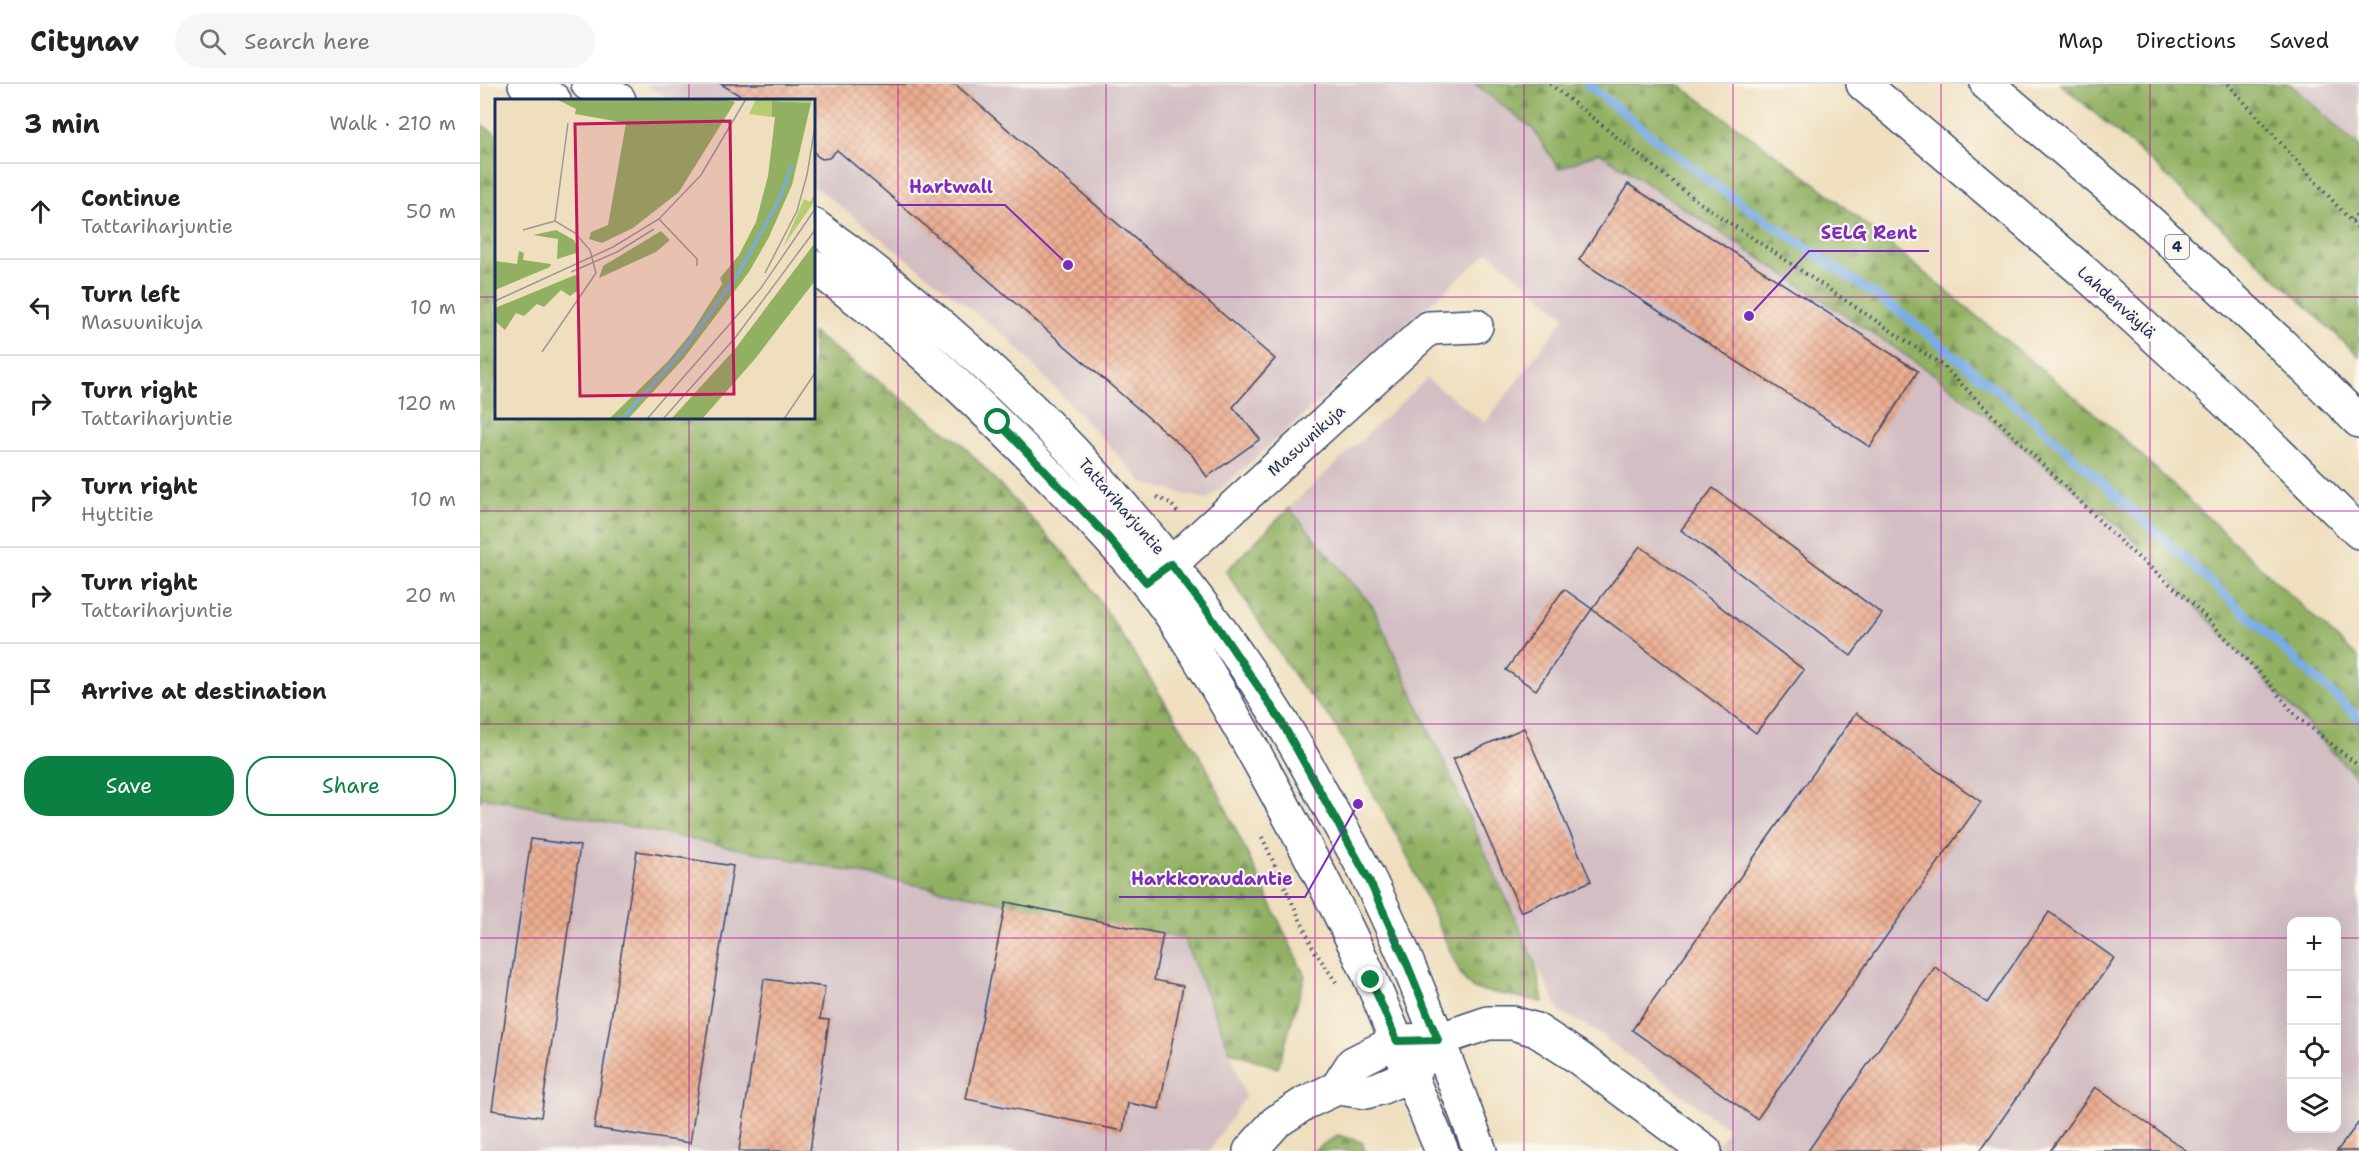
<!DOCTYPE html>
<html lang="en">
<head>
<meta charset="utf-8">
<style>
	body { margin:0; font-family:"Shantell Sans",sans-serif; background:#f6f6f6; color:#222 }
	.controls { position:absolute; right:18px; bottom:18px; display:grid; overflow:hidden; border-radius:12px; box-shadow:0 6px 24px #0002 }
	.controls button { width:54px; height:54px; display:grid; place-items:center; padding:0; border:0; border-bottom:2px solid #e0e0e0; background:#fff; color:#222; font:30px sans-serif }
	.stop { position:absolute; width:18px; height:18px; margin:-14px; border:4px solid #0b8043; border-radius:50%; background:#fff }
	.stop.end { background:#0b8043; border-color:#fff; box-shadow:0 2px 6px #0008 }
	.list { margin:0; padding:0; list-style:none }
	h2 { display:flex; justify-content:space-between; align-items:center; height:78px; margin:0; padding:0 24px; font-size:26px }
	h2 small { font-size:20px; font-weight:400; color:#767676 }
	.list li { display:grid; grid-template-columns:39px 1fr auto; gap:18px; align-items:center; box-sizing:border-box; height:96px; padding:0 24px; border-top:2px solid #e0e0e0 }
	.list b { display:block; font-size:22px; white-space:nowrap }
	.list p { margin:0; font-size:20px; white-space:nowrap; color:#767676 }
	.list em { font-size:20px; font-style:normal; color:#767676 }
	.actions { display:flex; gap:12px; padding:18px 24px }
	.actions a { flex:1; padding:14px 0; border:2px solid #0b8043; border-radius:24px; text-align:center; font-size:21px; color:#0b8043 }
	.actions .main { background:#0b8043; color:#fff }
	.icon { flex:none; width:33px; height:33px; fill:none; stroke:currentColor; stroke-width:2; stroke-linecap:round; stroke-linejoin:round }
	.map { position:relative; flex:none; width:1879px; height:1067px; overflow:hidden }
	header { display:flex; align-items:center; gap:36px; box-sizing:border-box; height:84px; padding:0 30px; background:#fff; border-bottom:2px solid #e0e0e0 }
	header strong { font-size:28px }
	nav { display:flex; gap:33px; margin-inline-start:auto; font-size:21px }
	.search { width:420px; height:54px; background:#f6f6f6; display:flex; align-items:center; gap:15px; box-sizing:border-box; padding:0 21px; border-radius:33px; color:#767676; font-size:22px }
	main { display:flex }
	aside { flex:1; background:#fff }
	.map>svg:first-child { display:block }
	.industrial { fill:#d2bec3; fill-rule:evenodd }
	.forest { fill:url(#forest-firs); stroke:#567060; stroke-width:1.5 }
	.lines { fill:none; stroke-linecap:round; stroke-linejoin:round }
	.stream { stroke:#79ace5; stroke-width:9 }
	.building { fill:url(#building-cross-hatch) }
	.minor-casing { stroke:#3b496d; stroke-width:36 }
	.primary-casing { stroke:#3b496d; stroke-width:36 }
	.motorway-casing { stroke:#3b496d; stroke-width:36 }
	.path { stroke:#3b496d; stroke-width:4; stroke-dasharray:1.5 4.5; stroke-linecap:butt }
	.minor { stroke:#fff; stroke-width:33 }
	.primary { stroke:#fff; stroke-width:33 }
	.motorway { stroke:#fff; stroke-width:33 }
	.route { stroke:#0b8043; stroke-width:8 }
	.grid { fill:none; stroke:#b5179e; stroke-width:1.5; stroke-opacity:0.55 }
	.labels { text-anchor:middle; stroke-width:4.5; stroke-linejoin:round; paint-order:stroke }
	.shield { fill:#fbf7ec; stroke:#5e6b89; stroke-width:1.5 }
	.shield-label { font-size:15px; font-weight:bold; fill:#1b2f5e }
	.street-label { font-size:16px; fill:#1b2f5e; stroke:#fbf7ec }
	.inset-river { fill:none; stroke:#79ace5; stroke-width:3 }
	.inset-road { fill:none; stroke:#9a9998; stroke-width:1.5 }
	.view { fill:#c2185b; fill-opacity:0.15; stroke:#c2185b; stroke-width:3 }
	.inset-edge { fill:none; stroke:#1b2f5e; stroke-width:3 }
	.leader { fill:none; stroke:#7b2cbf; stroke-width:2 }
	.callout-dot { fill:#7b2cbf; stroke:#fbf7ec; stroke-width:2 }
	.callout-label { font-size:18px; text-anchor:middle; font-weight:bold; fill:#7b2cbf; stroke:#fbf7ec; stroke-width:4.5; stroke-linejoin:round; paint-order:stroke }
</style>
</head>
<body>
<header>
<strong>Citynav</strong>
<div class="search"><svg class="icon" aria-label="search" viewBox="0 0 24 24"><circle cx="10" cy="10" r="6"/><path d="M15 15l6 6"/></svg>Search here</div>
<nav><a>Map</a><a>Directions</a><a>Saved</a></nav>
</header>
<main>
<aside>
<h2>3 min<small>Walk · 210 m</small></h2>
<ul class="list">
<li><svg class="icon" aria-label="ahead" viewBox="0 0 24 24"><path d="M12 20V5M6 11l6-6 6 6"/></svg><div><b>Continue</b><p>Tattariharjuntie</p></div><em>50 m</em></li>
<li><svg class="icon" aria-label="left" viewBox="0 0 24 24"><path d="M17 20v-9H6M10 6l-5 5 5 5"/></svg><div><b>Turn left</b><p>Masuunikuja</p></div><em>10 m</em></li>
<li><svg class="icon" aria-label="right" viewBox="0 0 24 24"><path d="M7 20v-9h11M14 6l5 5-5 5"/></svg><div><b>Turn right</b><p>Tattariharjuntie</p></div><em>120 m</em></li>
<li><svg class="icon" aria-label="right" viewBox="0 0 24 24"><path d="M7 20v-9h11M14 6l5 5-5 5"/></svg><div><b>Turn right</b><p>Hyttitie</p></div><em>10 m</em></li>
<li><svg class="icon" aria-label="right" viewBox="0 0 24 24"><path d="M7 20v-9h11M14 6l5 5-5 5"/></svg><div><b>Turn right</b><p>Tattariharjuntie</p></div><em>20 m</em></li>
<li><svg class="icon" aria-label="arrive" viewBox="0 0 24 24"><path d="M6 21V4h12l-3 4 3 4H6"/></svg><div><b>Arrive at destination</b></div></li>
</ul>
<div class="actions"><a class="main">Save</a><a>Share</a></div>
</aside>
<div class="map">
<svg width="1879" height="1067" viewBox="0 0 1879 1067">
	<defs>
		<pattern id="forest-firs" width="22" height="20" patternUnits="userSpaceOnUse" patternTransform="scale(1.5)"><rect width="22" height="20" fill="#91b062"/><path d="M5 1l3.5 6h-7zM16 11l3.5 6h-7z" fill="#769054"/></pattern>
		<pattern id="building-cross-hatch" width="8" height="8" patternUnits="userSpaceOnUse" patternTransform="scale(1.5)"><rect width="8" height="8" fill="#edad90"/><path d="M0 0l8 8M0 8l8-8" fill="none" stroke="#bf8d79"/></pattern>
	</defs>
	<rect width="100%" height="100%" fill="#fbf7ec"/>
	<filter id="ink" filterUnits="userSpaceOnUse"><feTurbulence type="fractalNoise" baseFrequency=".0167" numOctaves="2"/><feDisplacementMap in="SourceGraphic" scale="12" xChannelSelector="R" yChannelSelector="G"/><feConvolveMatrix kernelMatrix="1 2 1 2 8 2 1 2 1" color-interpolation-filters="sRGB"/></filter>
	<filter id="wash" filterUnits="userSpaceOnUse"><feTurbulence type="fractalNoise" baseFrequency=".008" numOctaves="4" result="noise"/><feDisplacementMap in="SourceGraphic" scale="24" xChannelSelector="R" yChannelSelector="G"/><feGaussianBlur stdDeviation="1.35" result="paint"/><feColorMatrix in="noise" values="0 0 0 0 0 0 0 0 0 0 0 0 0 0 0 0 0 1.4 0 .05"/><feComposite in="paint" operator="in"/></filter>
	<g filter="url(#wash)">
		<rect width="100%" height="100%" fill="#efdfbf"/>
		<path class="industrial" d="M164 0H1000L1119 68 1454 290 1649 451 1879 696V1067H1232L1249 1045 1108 942 1081 929 1055 878 893 523 809 424 947 294 1005 339 1085 233 1009 168 727 416 664 399 529 255 333 101V16H192ZM1812 838H1856V1044H1812Z
			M1807 0H1879V65Z
			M1 713 704 855 750 967 765 1013 729 1067H0Z"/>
		<path class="forest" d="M995 0H1198L1339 102 1631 343 1879 575V696L1649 451 1454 290 1119 68 1079 85 1053 45Z
			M1581 0H1810L1879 63V272L1677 83Z
			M0 40 16 50V333H333V249L481 359 601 488 725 680 825 892 798 984 750 967 704 855 2 713 0 718Z
			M809 424 893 523 1055 878 1063 918 993 905 982 893 922 761 852 636 819 599 746 487Z
			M858 1051 882 1058 885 1067H833Z"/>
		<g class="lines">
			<path class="stream" d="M1107 0 1229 97 1424 231 1556 338 1879 634"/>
		</g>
		<g id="blocks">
			<path class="building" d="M241 0H475L795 275 753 323 780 355 727 393 712 371 357 66 349 74 342 75 337 72 333 66 335 59 333 58V16H267Z
				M1148 100 1438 287 1390 363 1099 176Z
				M1233 404 1402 530 1371 572 1201 446Z
				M1160 462 1324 586 1276 649 1112 525Z
				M1084 505 1112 525 1056 606 1026 586Z
				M1376 629 1501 718 1277 1035 1152 946Z
				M1044 644 1111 797 1041 828 973 675Z
				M51 755 100 762 61 1033 12 1026Z
				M157 767 253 782 210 1059 114 1044Z
				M526 818 683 850 674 896 703 902 679 1025 648 1019 643 1047 486 1015Z
				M1569 828 1634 874 1500 1067H1328L1455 883 1507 919Z
				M284 895 345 903 340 935 349 936 330 1067H259Z
				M1615 1003 1707 1067H1570Z
				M1879 1038V1067H1857Z"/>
		</g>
	</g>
	<g filter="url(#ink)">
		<use href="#blocks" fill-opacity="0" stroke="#3b496d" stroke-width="1.5"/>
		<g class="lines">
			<g class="minor-casing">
				<path id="minor" d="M668 497 691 480 949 244 996 242
					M857 1004 873 979 917 957 958 956 1008 939H1033L1056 946 1096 972 1225 1067
					M770 1067 796 1038 825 1019 857 1004 886 1008 900 1004 930 991 948 969"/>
			</g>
			<g class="primary-casing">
				<path id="primary" d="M45 0 74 16
					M108 0 139 16
					M333 141C520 275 677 439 799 634 816 660 830 688 845 715 860 742 876 769 890 797 933 884 966 976 1000 1067
					M333 182C421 244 498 318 573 395 619 443 666 491 702 547 741 607 776 671 810 734 839 788 867 842 892 898 916 954 938 1011 962 1067"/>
			</g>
			<g class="motorway-casing">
				<path id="motorway" d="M1383 0 1604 188 1742 314 1879 448
					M1507 0 1663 132 1799 258 1879 337"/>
			</g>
			<path class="path" d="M1070 0 1217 117 1462 281 1647 464 1712 519 1789 599 1816 632 1879 682
				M1748 0 1879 146
				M1872 137 1879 127
				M677 413 690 419 699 430
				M782 753 834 866 856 898"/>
			<use href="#minor" class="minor"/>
			<use href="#primary" class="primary"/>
			<use href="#motorway" class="motorway"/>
		</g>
	</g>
	<g class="lines" filter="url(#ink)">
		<path class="route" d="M518 338 627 452 666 498 691 480 727 527 800 635 889 796 928 882 958 956 917 957 891 896"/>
	</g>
	<path class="grid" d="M209 0V16M418 0V1067M626 0V1067M835 0V1067M1044 0V1067M1253 0V1067M1461 0V1067M1670 0V1067M0 213H16M333 213H1879M209 333V1067M0 427H1879M0 640H1879M0 854H1812M1856 854H1879"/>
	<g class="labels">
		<rect class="shield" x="1685" y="151" width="24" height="24" rx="4.5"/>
		<g class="shield-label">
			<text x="1697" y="168">4</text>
		</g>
		<g class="street-label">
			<text transform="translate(1637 218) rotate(42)" y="6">Lahdenväylä</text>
			<text transform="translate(826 356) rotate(-42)" y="6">Masuunikuja</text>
			<text transform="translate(642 422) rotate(49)" y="6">Tattariharjuntie</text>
		</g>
	</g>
	<g transform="translate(15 15)">
		<rect width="320" height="320" fill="#efdfbf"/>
		<path d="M261 0H317L316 4 278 2 277 18 254 15ZM319 96V103L288 148 309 100 315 103Z" fill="#b7cc70"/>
		<path d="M61 0H228L240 3 184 93 138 129 107 144 94 140 96 133 113 126 131 24 80 15 81 10ZM277 2 316 4 297 86 274 138 254 173 189 259 134 319H115L173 262 196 234 227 185 225 179 244 156 261 123 273 77 280 18H277ZM61 131 79 141 84 153 62 160 63 140 38 136ZM166 132 175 141 161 153 104 179 108 167ZM319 145V183L260 260 208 319H177L240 250ZM24 152 29 154 28 161 56 165 55 168 0 191V162L22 165ZM80 176 83 178 82 192 75 197 66 191 49 208 42 205 29 217 21 214 10 231 0 222V209Z" fill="#91b062"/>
		<path class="inset-river" d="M127 320 190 249 243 175 285 99 297 66"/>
		<path class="inset-road" d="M164 120 202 160V167M28 131 60 122M76 173 122 153 159 130M270 174 302 112 312 76 320 27M0 202 118 148 164 120 206 76 251 0M47 253 101 174 95 151 80 134 60 122 73 24M152 320 266 189 320 110M168 320 240 239 320 131M289 320 320 274"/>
		<path class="view" d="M235 22 239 295 85 297 80 25Z"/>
		<rect width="320" height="320" class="inset-edge"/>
	</g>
	<path class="leader" d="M588 181L525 121H417M1269 232L1329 167H1449M878 720L825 813H639"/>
	<g class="callout-dot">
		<circle cx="588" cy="181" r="6"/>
		<circle cx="1269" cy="232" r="6"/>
		<circle cx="878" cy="720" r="6"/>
	</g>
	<g class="callout-label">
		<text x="471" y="109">Hartwall</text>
		<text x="1389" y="155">SELG Rent</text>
		<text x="732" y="801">Harkkoraudantie</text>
	</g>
</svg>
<div class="controls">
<button>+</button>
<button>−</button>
<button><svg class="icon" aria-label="locate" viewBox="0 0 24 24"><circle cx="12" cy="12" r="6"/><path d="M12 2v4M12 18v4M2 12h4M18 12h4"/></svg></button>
<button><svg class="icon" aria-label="layers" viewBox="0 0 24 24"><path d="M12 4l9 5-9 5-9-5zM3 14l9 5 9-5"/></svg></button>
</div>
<div class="stop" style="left:518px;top:338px"></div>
<div class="stop end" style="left:891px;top:896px"></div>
</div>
</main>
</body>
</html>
